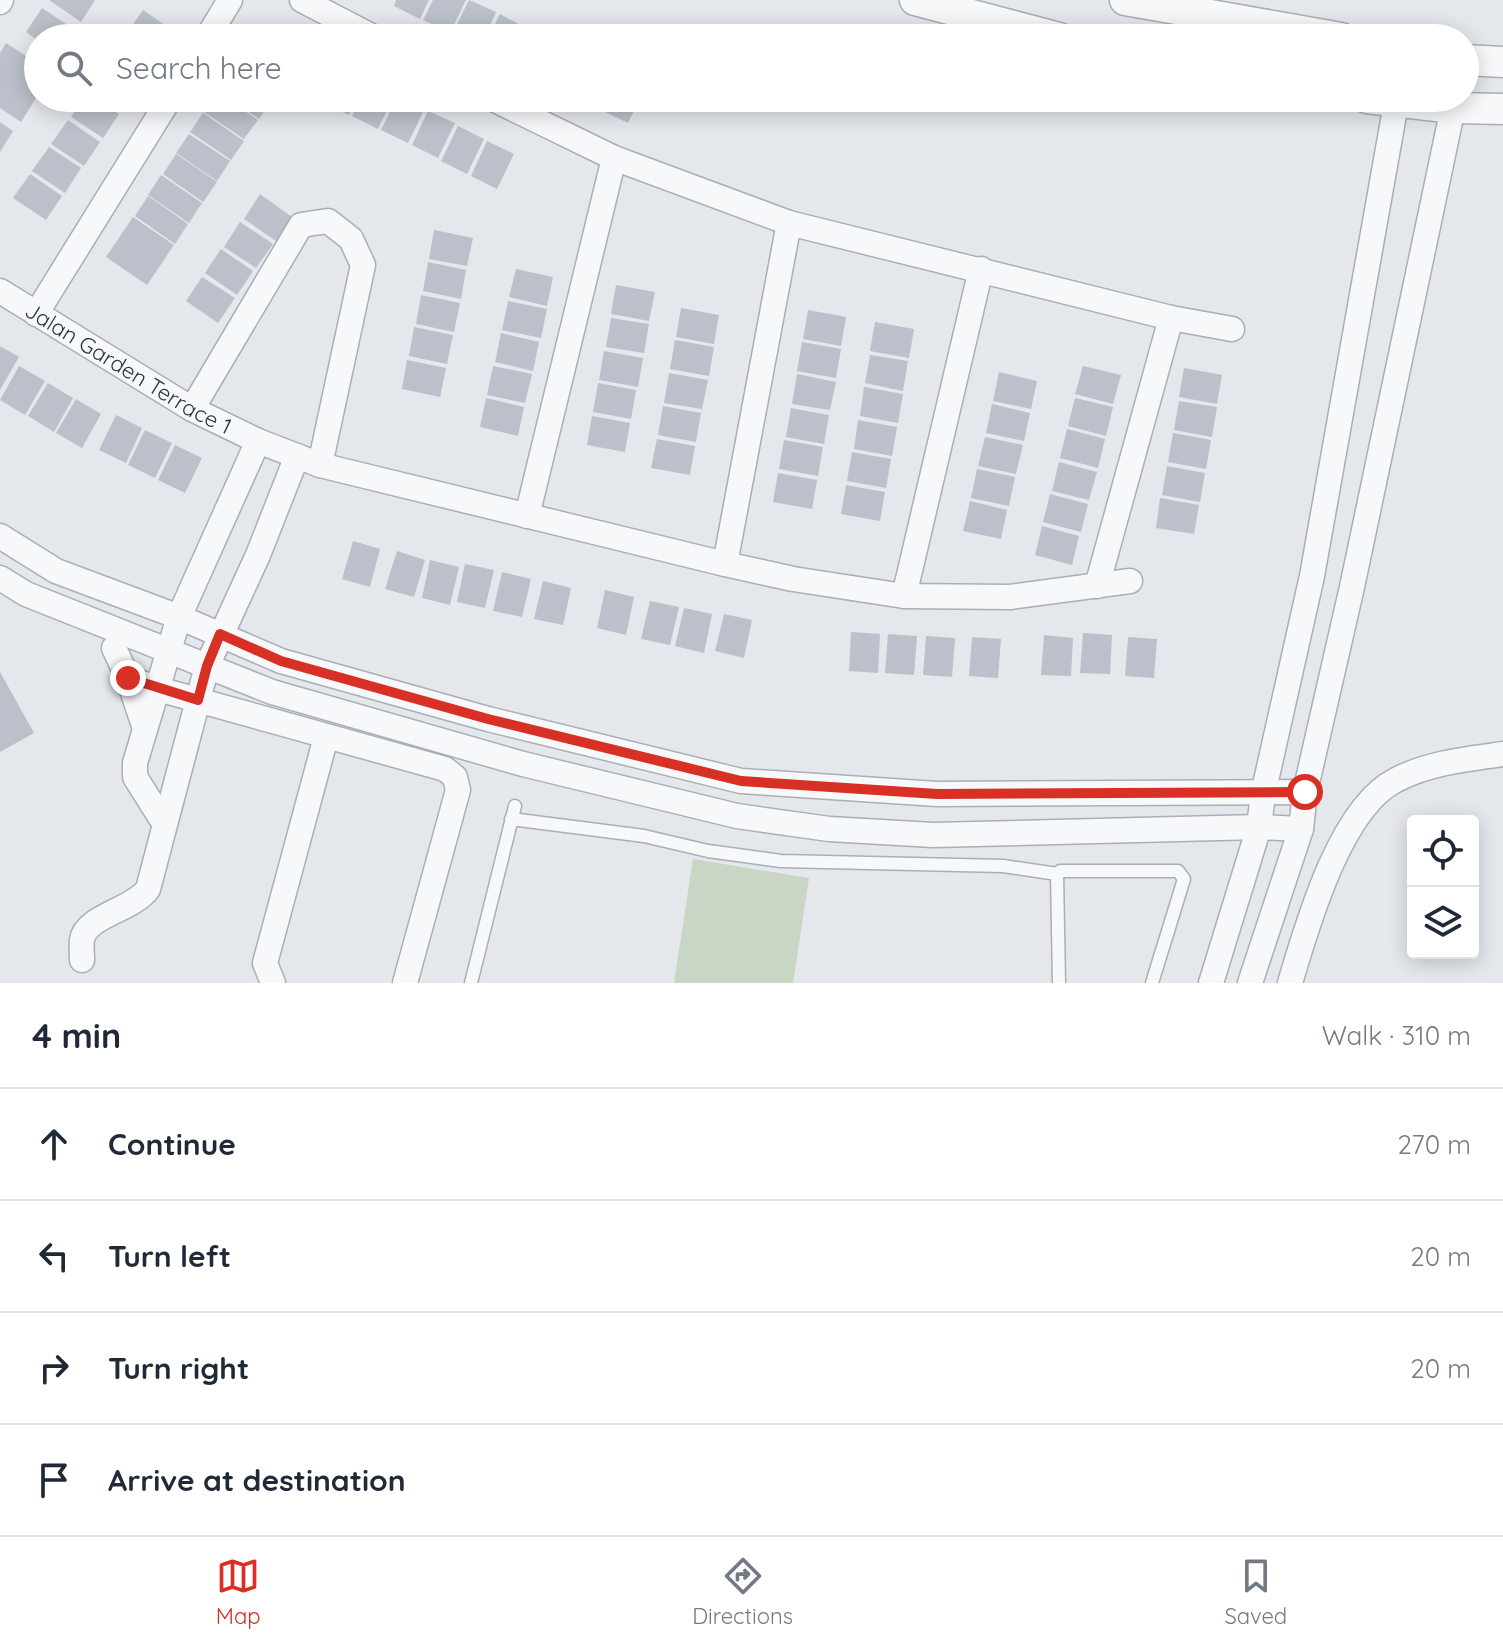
<!DOCTYPE html>
<html lang="en">
<head>
<meta charset="utf-8">
<style>
	body { margin:0; font-family:Quicksand,sans-serif; background:#f2f2f3; color:#1f2937 }
	.controls { position:absolute; right:24px; bottom:24px; display:grid; overflow:hidden; border-radius:8px; box-shadow:0 4px 20px #0003 }
	.controls button { width:72px; height:72px; display:grid; place-items:center; padding:0; border:0; border-bottom:2px solid #e0e1e3; background:#fff; color:#1f2937; font:40px sans-serif }
	.stop { position:absolute; width:24px; height:24px; margin:-18px; border:6px solid #d93025; border-radius:50%; background:#fff }
	.stop.end { background:#d93025; border-color:#fff; box-shadow:0 2px 8px #0008 }
	.list { margin:0; padding:0; list-style:none }
	h2 { display:flex; justify-content:space-between; align-items:center; height:104px; margin:0; padding:0 32px; font-size:34px }
	h2 small { font-size:26px; font-weight:400; color:#747a83 }
	.list li { display:grid; grid-template-columns:52px 1fr auto; gap:24px; align-items:center; box-sizing:border-box; height:112px; padding:0 32px; border-top:2px solid #e0e1e3 }
	.list b { display:block; font-size:30px; white-space:nowrap }
	.list em { font-size:26px; font-style:normal; color:#747a83 }
	.icon { flex:none; width:44px; height:44px; fill:none; stroke:currentColor; stroke-width:2; stroke-linecap:round; stroke-linejoin:round }
	.map { position:relative; flex:none; width:1503px; height:983px; overflow:hidden }
	.search { position:absolute; background:#fff; box-shadow:0 4px 20px #0003; left:24px; right:24px; top:24px; height:88px; display:flex; align-items:center; gap:20px; box-sizing:border-box; padding:0 28px; border-radius:44px; color:#747a83; font-size:30px }
	.sheet { height:552px; background:#fff }
	nav { display:flex; justify-content:space-around; align-items:center; box-sizing:border-box; height:112px; border-top:2px solid #e0e1e3; background:#fff; font-size:22px; color:#747a83 }
	nav a { display:grid; justify-items:center; gap:4px }
	nav .on { color:#d93025 }
	.map>svg:first-child { display:block }
	.green { fill:#c9d6c5 }
	.building { fill:#bbc0ca }
	.lines { fill:none; stroke-linecap:round; stroke-linejoin:round }
	.service-casing { stroke:#a9aeb7; stroke-width:15 }
	.minor-casing { stroke:#a9aeb7; stroke-width:27 }
	.tertiary-casing { stroke:#a9aeb7; stroke-width:33 }
	.service { stroke:#f7f8fa; stroke-width:12 }
	.minor { stroke:#f7f8fa; stroke-width:24 }
	.tertiary { stroke:#f7f8fa; stroke-width:30 }
	.route { stroke:#d93025; stroke-width:10 }
	.labels { text-anchor:middle; stroke-width:6; stroke-linejoin:round; paint-order:stroke }
	.street-label { font-size:22px; fill:#2b3445; stroke:#f4f6f9 }
</style>
</head>
<body>
<div class="map">
<svg width="1503" height="983" viewBox="0 0 1503 983">
	<rect width="100%" height="100%" fill="#e4e7ec"/>
	<path class="green" d="M693 859 809 878 793 983H674Z"/>
	<path class="building" d="M49 0H95L81 22Z
		M396 0H429L420 19 394 6Z
		M433 0H466L450 33 423 20Z
		M469 0 496 12 484 38H460L452 34Z
		M42 8 75 30 69 38H38V41L26 32Z
		M143 10 175 32 171 38H132L126 34Z
		M500 14 526 28 521 38H488Z
		M529 30 545 38H525Z
		M6 43 38 64V95L21 122 0 108V53Z
		M83 98H96L119 114 103 138 71 117Z
		M102 98H130L121 111Z
		M213 98H226L258 120 244 139 204 112Z
		M228 98H270L272 99 259 119Z
		M324 98H357L349 115 322 102Z
		M360 98H393L378 129 352 116Z
		M397 98H404L425 108 408 143 381 130Z
		M578 98H603L598 108Z
		M607 98H640L628 123 601 110Z
		M428 111 455 123 438 158 412 145Z
		M203 113 244 141 231 160 190 132Z
		M68 120 100 142 84 166 51 144Z
		M0 122 13 131 0 152Z
		M458 126 484 139 467 174 441 161Z
		M189 134 230 161 217 181 176 153Z
		M487 141 514 154 497 189 471 176Z
		M49 147 81 168 65 193 32 171Z
		M176 154 217 182 203 202 163 174Z
		M30 174 62 196 46 220 13 198Z
		M161 175 202 203 189 223 148 195Z
		M260 194 292 217 276 241 244 219Z
		M148 196 188 224 175 244 135 216Z
		M133 217 174 245 147 285 106 257Z
		M240 222 273 244 256 268 224 247Z
		M434 230 473 238 467 266 429 259Z
		M221 249 253 271 237 295 205 273Z
		M428 262 466 270 461 299 423 291Z
		M516 269 553 277 547 306 509 297Z
		M202 277 235 298 218 323 186 301Z
		M616 285 655 292 649 321 611 314Z
		M421 295 460 303 454 332 416 324Z
		M508 301 547 309 541 338 502 330Z
		M681 308 719 315 714 344 676 337Z
		M808 310 846 317 841 346 803 339Z
		M611 318 649 324 644 353 606 347Z
		M875 322 914 329 909 358 870 351Z
		M414 327 453 335 447 364 409 356Z
		M501 333 539 342 533 371 495 362Z
		M675 340 714 347 709 376 670 369Z
		M802 342 841 349 836 378 797 371Z
		M0 346 19 357 0 390Z
		M604 351 643 358 638 387 599 380Z
		M870 355 908 361 903 391 865 383Z
		M407 360 446 368 440 397 402 389Z
		M19 366 45 381 25 415 0 400Z
		M493 366 532 374 525 403 487 395Z
		M1083 366 1121 375 1113 404 1075 394Z
		M1184 368 1222 375 1217 404 1179 397Z
		M999 372 1037 381 1031 409 993 401Z
		M669 373 708 380 702 409 664 403Z
		M797 374 836 382 830 410 792 404Z
		M48 383 73 398 54 432 28 416Z
		M598 383 636 390 631 419 593 412Z
		M864 387 903 394 898 423 860 416Z
		M486 398 524 407 518 436 480 427Z
		M1075 398 1113 407 1106 436 1068 426Z
		M76 399 101 414 82 448 56 433Z
		M1179 401 1217 407 1212 437 1174 430Z
		M992 404 1030 413 1024 441 986 433Z
		M663 406 701 413 696 442 658 435Z
		M791 408 829 415 824 444 786 437Z
		M116 415 142 428 126 463 99 450Z
		M592 416 630 423 625 452 587 445Z
		M858 420 897 427 892 456 854 449Z
		M1067 429 1105 439 1098 468 1060 458Z
		M145 430 172 443 155 478 128 465Z
		M1173 433 1211 440 1206 469 1168 462Z
		M985 437 1023 445 1016 474 978 466Z
		M657 439 695 446 690 475 651 468Z
		M784 440 823 447 818 476 779 469Z
		M175 445 202 458 185 493 158 480Z
		M852 452 891 459 886 488 847 481Z
		M1059 462 1097 472 1089 500 1052 491Z
		M1167 466 1205 473 1200 502 1162 495Z
		M977 469 1015 477 1009 506 971 498Z
		M778 473 817 480 812 509 773 502Z
		M846 485 885 492 880 521 841 514Z
		M1050 494 1088 504 1081 532 1043 522Z
		M1160 498 1199 505 1194 534 1156 528Z
		M970 501 1007 510 1001 539 963 531Z
		M1042 526 1079 536 1072 565 1035 555Z
		M353 541 380 549 370 587 342 579Z
		M397 551 425 560 414 597 385 589Z
		M430 560 459 567 450 605 422 598Z
		M465 564 494 570 485 608 457 602Z
		M502 572 531 579 522 617 493 611Z
		M543 581 571 588 563 625 534 619Z
		M605 590 634 597 626 635 597 628Z
		M650 601 679 607 670 645 641 639Z
		M684 608 712 614 704 653 675 646Z
		M724 614 752 620 744 658 715 651Z
		M851 632 880 634 878 673 849 671Z
		M1083 633 1112 635 1110 674 1080 673Z
		M888 634 917 636 914 675 885 673Z
		M1044 635 1073 638 1071 676 1041 675Z
		M926 636 955 638 952 677 923 675Z
		M972 637 1001 639 998 678 969 676Z
		M1128 637 1157 639 1154 678 1125 676Z
		M0 672 34 733 0 752Z"/>
	<g class="lines">
		<g class="service-casing">
			<path id="service" d="M511 819 644 836 708 851 781 861 1003 866 1057 874
				M471 983 515 806
				M1059 983 1057 874 1060 871H1178L1184 879 1152 983"/>
		</g>
		<g class="minor-casing">
			<g id="minor">
				<path d="M302 0 375 38"/>
				<path d="M0 2 1 0"/>
				<path d="M207 38 230 0"/>
				<path d="M491 98 614 158 789 223 1171 318 1232 329"/>
				<path id="s1" d="M0 291 192 409 258 441 320 465 725 564 793 579 904 596 1010 597 1130 581"/>
				<path d="M36 314 170 98"/>
				<path d="M192 409 301 225 328 221 351 239 363 265 320 465"/>
				<path d="M527 516 614 158"/>
				<path d="M0 536 56 571 179 617 281 661 488 719 741 781 937 794 1305 792"/>
				<path d="M725 564 789 223"/>
				<path d="M0 578 26 594 272 692 523 764 737 816 829 829 933 835 1259 827 1301 829"/>
				<path d="M1097 586 1171 318"/>
				<path d="M904 596 981 269"/>
				<path d="M114 648 128 678"/>
				<path d="M145 729 128 678 158 689 445 769 455 777 458 790 405 983"/>
				<path d="M164 823 135 777V763L179 617 258 441"/>
				<path d="M82 960C82 953 81 946 82 940 85 916 133 910 148 889L207 666 258 555 297 456"/>
				<path d="M273 983 265 963 326 737"/>
				<path d="M1211 983 1259 827 1263 794 1312 576 1397 98"/>
				<path d="M1250 983 1301 829 1305 792 1352 587 1455 98"/>
				<path d="M1290 983C1307 926 1340 808 1396 780 1428 763 1467 759 1503 754"/>
			</g>
		</g>
		<g class="tertiary-casing">
			<path id="tertiary" d="M915 0 1059 38
				M1125 0 1341 38
				M1465 60 1503 62
				M1367 98 1454 108 1503 109"/>
		</g>
		<use href="#service" class="service"/>
		<use href="#minor" class="minor"/>
		<use href="#tertiary" class="tertiary"/>
	</g>
	<g class="lines">
		<path class="route" d="M128 678 198 700 207 666 220 634 281 661 488 719 741 781 937 794 1305 792"/>
	</g>
	<g class="labels">
		<g class="street-label">
			<text dy="8" stroke="none"><textPath href="#s1" startOffset="150">Jalan Garden Terrace 1</textPath></text>
		</g>
	</g>
</svg>
<div class="controls">
<button><svg class="icon" aria-label="locate" viewBox="0 0 24 24"><circle cx="12" cy="12" r="6"/><path d="M12 2v4M12 18v4M2 12h4M18 12h4"/></svg></button>
<button><svg class="icon" aria-label="layers" viewBox="0 0 24 24"><path d="M12 4l9 5-9 5-9-5zM3 14l9 5 9-5"/></svg></button>
</div>
<div class="stop" style="left:1305px;top:792px"></div>
<div class="stop end" style="left:128px;top:678px"></div>
<div class="search"><svg class="icon" aria-label="search" viewBox="0 0 24 24"><circle cx="10" cy="10" r="6"/><path d="M15 15l6 6"/></svg>Search here</div>
</div>
<section class="sheet">
<h2>4 min<small>Walk · 310 m</small></h2>
<ul class="list">
<li><svg class="icon" aria-label="ahead" viewBox="0 0 24 24"><path d="M12 20V5M6 11l6-6 6 6"/></svg><div><b>Continue</b></div><em>270 m</em></li>
<li><svg class="icon" aria-label="left" viewBox="0 0 24 24"><path d="M17 20v-9H6M10 6l-5 5 5 5"/></svg><div><b>Turn left</b></div><em>20 m</em></li>
<li><svg class="icon" aria-label="right" viewBox="0 0 24 24"><path d="M7 20v-9h11M14 6l5 5-5 5"/></svg><div><b>Turn right</b></div><em>20 m</em></li>
<li><svg class="icon" aria-label="arrive" viewBox="0 0 24 24"><path d="M6 21V4h12l-3 4 3 4H6"/></svg><div><b>Arrive at destination</b></div></li>
</ul>
</section>
<nav>
<a class="on"><svg class="icon" aria-label="map" viewBox="0 0 24 24"><path d="M3 6l6-2 6 2 6-2v14l-6 2-6-2-6 2zM9 4v14M15 6v14"/></svg>Map</a>
<a><svg class="icon" aria-label="directions" viewBox="0 0 24 24"><path d="M12 3l9 9-9 9-9-9zM9 14v-3h6M13 9l2 2-2 2"/></svg>Directions</a>
<a><svg class="icon" aria-label="saved" viewBox="0 0 24 24"><path d="M7 4h10v16l-5-4-5 4z"/></svg>Saved</a>
</nav>
</body>
</html>
